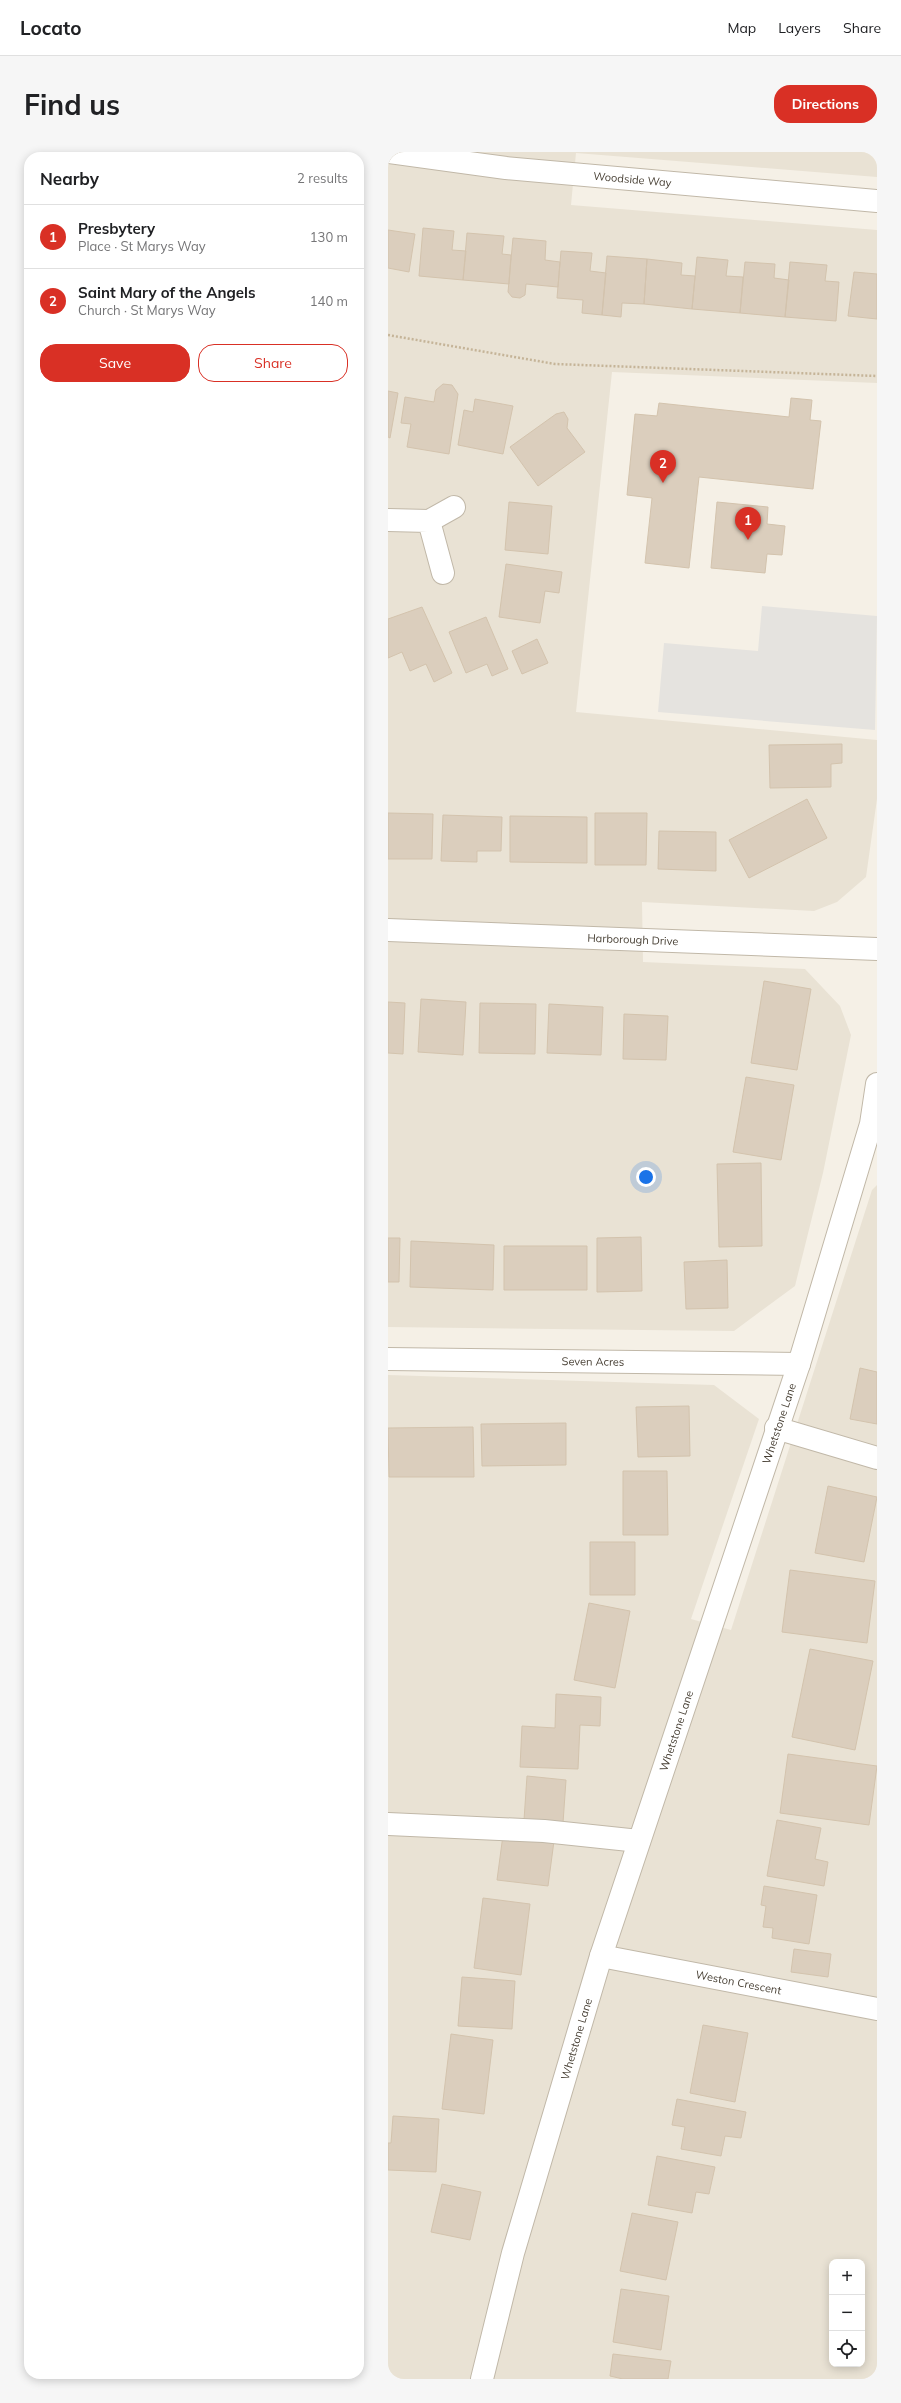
<!DOCTYPE html>
<html lang="en">
<head>
<meta charset="utf-8">
<style>
	body { margin:0; font-family:Mulish,sans-serif; background:#f6f6f6; color:#202124 }
	.controls { position:absolute; right:12px; bottom:12px; display:grid; overflow:hidden; border-radius:8px; box-shadow:0 2px 10px #0003 }
	.controls button { width:36px; height:36px; display:grid; place-items:center; padding:0; border:0; border-bottom:1px solid #e0e0e0; background:#fff; color:#202124; font:20px sans-serif }
	.you { position:absolute; left:258px; top:1025px; width:14px; height:14px; margin:-10px; border:3px solid #fff; border-radius:50%; background:#1a73e8; box-shadow:0 0 0 6px #1a73e833 }
	.badge { display:grid; place-items:center; width:26px; height:26px; border-radius:50%; background:#d93025; color:#fff; font-size:13px; font-weight:700 }
	.pin { position:absolute; translate:-50% -33px; filter:drop-shadow(0 1px 2px #0008) }
	.pin::after { content:''; position:absolute; top:21px; width:14px; height:12px; background:inherit; clip-path:polygon(0 0,100% 0,50% 100%) }
	.list { margin:0; padding:0; list-style:none }
	h2 { display:flex; justify-content:space-between; align-items:center; height:52px; margin:0; padding:0 16px; font-size:17px }
	h2 small { font-size:13px; font-weight:400; color:#757577 }
	.list li { display:grid; grid-template-columns:26px 1fr auto; gap:12px; align-items:center; box-sizing:border-box; height:64px; padding:0 16px; border-top:1px solid #e0e0e0 }
	.list b { display:block; font-size:15px; white-space:nowrap }
	.list p { margin:0; font-size:13px; white-space:nowrap; color:#757577 }
	.list em { font-size:13px; font-style:normal; color:#757577 }
	.actions { display:flex; gap:8px; padding:12px 16px }
	.actions a { flex:1; padding:9px 0; border:1px solid #d93025; border-radius:16px; text-align:center; font-size:14px; color:#d93025 }
	.actions .main { background:#d93025; color:#fff }
	.icon { flex:none; width:22px; height:22px; fill:none; stroke:currentColor; stroke-width:2; stroke-linecap:round; stroke-linejoin:round }
	.map { position:relative; flex:none; width:489px; height:2227px; overflow:hidden; border-radius:16px }
	header { display:flex; align-items:center; gap:24px; box-sizing:border-box; height:56px; padding:0 20px; background:#fff; border-bottom:1px solid #e0e0e0 }
	header strong { font-size:19px }
	nav { display:flex; gap:22px; margin-inline-start:auto; font-size:14px }
	.intro { display:flex; align-items:center; justify-content:space-between; box-sizing:border-box; height:96px; padding:0 24px }
	h1 { margin:0; font-size:28px }
	.button { padding:10px 18px; border-radius:16px; background:#d93025; color:#fff; font-size:14px; font-weight:700 }
	main { display:flex; gap:24px; padding:0 24px }
	aside { flex:1; background:#fff; border-radius:16px; box-shadow:0 2px 10px #0003 }
	.map>svg:first-child { display:block }
	.residential { fill:#e9e2d4; fill-rule:evenodd }
	.parking { fill:#e5e3df }
	.building { fill:#dbcebd; stroke:#d3c3ad }
	.lines { fill:none; stroke-linecap:round; stroke-linejoin:round }
	.minor-casing { stroke:#c1b8a8; stroke-width:24 }
	.path { stroke:#c5b498; stroke-width:2.5; stroke-dasharray:2 2; stroke-linecap:butt }
	.minor { stroke:#fff; stroke-width:22 }
	.labels { text-anchor:middle; stroke-width:3; stroke-linejoin:round; paint-order:stroke }
	.street-label { font-size:11px; fill:#484035; stroke:#fff }
</style>
</head>
<body>
<header>
<strong>Locato</strong>
<nav><a>Map</a><a>Layers</a><a>Share</a></nav>
</header>
<div class="intro"><h1>Find us</h1><a class="button">Directions</a></div>
<main>
<aside>
<h2>Nearby<small>2 results</small></h2>
<ul class="list">
<li><span class="badge">1</span><div><b>Presbytery</b><p>Place · St Marys Way</p></div><em>130 m</em></li>
<li><span class="badge">2</span><div><b>Saint Mary of the Angels</b><p>Church · St Marys Way</p></div><em>140 m</em></li>
</ul>
<div class="actions"><a class="main">Save</a><a>Share</a></div>
</aside>
<div class="map">
<svg width="489" height="2227" viewBox="0 0 489 2227">
	<rect width="100%" height="100%" fill="#f5f0e6"/>
	<path class="residential" d="M0 0H489V25L188 1 183 53 489 78V231L224 220 188 560 489 588V647L478 725 449 750 426 759 254 750 255 810 417 817 452 854 463 883 435 1021 407 1134 346 1179 0 1175Z
		M489 1033V2227H0V1223L326 1233 371 1267 303 1467 343 1478 484 1038ZM444 2110H474V2212H444Z"/>
	<path class="parking" d="M374 454 489 464 487 578 270 560 276 491 370 499Z"/>
	<path class="building" d="M35 76 66 79 64 98 78 99 75 128 31 124Z
		M0 78 27 82 21 120 0 116Z
		M79 81 116 84 114 102 123 103 121 132 75 128Z
		M125 86 158 89 157 108 172 110 170 135 138 132 137 143 132 146 124 145 120 140Z
		M173 99 204 101 202 119 218 121 214 163 194 161 195 148 169 146Z
		M219 104 259 107 256 152 234 151 233 165 214 163Z
		M309 105 340 108 338 124 355 125 352 161 304 157Z
		M259 107 294 111 293 123 307 124 304 157 256 152Z
		M357 110 387 112 386 126 401 128 397 165 352 161Z
		M402 110 439 113 437 129 451 130 448 169 397 165Z
		M466 120 489 122V167L460 164Z
		M55 232 64 233 70 242 61 302 19 295 23 272 13 271 17 245 46 250 48 238Z
		M0 239 10 241 2 286 0 285Z
		M403 246 424 248 422 268 433 269 425 337 311 325 301 416 257 411 264 346 239 343 247 262 269 264 271 251 401 265Z
		M87 247 125 254 115 302 70 293 76 258 85 260Z
		M176 260 180 267 179 276 197 300 150 334 122 295 168 262Z
		M121 350 164 354 160 402 117 398Z
		M329 350 380 355 379 372 397 374 394 403 379 402 377 421 323 416Z
		M118 412 174 420 171 441 157 439 152 471 111 465Z
		M34 455 64 521 46 530 38 512 22 519 14 500 0 506V467Z
		M98 465 120 517 104 524 99 512 78 521 61 480Z
		M149 487 160 511 134 522 124 499Z
		M454 592V611L443 612V635L382 636 381 593Z
		M419 647 439 686 361 726 341 688Z
		M0 661 45 662 44 707H0Z
		M207 661H259L258 713H207Z
		M55 663 114 665 113 699H89V710L53 709Z
		M122 664 199 665V711L122 710Z
		M271 679 328 680V719L270 717Z
		M376 829 423 837 409 918 363 911Z
		M33 847 78 850 75 903 30 900Z
		M0 850 17 851 15 902 0 901Z
		M92 851 148 852 147 902 91 901Z
		M161 852 215 855 213 903 159 901Z
		M236 862 280 864 278 908 235 907Z
		M358 925 406 933 393 1008 345 1000Z
		M373 1011 374 1094 331 1095 329 1012Z
		M253 1085 254 1139 209 1140V1086Z
		M0 1086H12L11 1130H0Z
		M23 1089 106 1093 105 1138 22 1135Z
		M116 1094H199V1138H116Z
		M339 1108 340 1156 298 1157 296 1110Z
		M472 1216 489 1220V1272L462 1267Z
		M301 1254 302 1304 250 1305 248 1255Z
		M178 1271V1313L94 1314 93 1272Z
		M85 1275 86 1325H1L0 1276Z
		M235 1319H279L280 1383H235Z
		M440 1334 489 1345 476 1410 427 1401Z
		M202 1390H247V1443H202Z
		M402 1418 487 1429 479 1491 394 1480Z
		M201 1451 242 1459 227 1536 186 1528Z
		M422 1497 485 1509 467 1598 404 1585Z
		M168 1542 213 1545 212 1574 192 1573 190 1617 132 1615 134 1574 167 1576Z
		M400 1602 489 1614 481 1673 392 1661Z
		M139 1624 178 1628 175 1671 136 1668Z
		M389 1668 433 1676 427 1707 440 1710 436 1734 379 1724Z
		M115 1683 166 1689 160 1734 109 1728Z
		M376 1734 429 1743 421 1792 384 1786 385 1776 375 1775 378 1754 373 1753Z
		M95 1746 142 1752 133 1823 86 1816Z
		M406 1797 443 1802 440 1825 403 1820Z
		M74 1825 127 1829 124 1877 70 1874Z
		M315 1873 360 1881 347 1950 302 1941Z
		M63 1882 105 1888 96 1962 54 1957Z
		M289 1947 358 1960 353 1986 337 1984 333 2004 293 1997 297 1975 284 1973Z
		M5 1964 51 1967 48 2020 0 2018V1991H3Z
		M269 2004 327 2015 321 2042 308 2040 304 2061 260 2053Z
		M54 2032 93 2040 82 2088 43 2080Z
		M244 2061 290 2070 278 2128 232 2119Z
		M233 2137 281 2144 273 2198 225 2190Z
		M225 2202 283 2209 280 2227H235L222 2224Z"/>
	<g class="lines">
		<g class="minor-casing">
			<g id="minor">
				<path id="s1" d="M0 0 118 16 489 49"/>
				<path d="M0 368 41 369 55 421"/>
				<path d="M41 369 66 355"/>
				<path id="s2" d="M0 778 489 797"/>
				<path id="s3" d="M0 1207 411 1212"/>
				<path d="M388 1276 489 1306"/>
				<path d="M0 1672 156 1679 251 1689"/>
				<path id="s4" d="M213 1804 489 1857"/>
				<path id="s5" d="M94 2227 125 2101 213 1804 411 1212 483 972 489 932"/>
			</g>
		</g>
		<path class="path" d="M0 183 167 212 489 224"/>
		<use href="#minor" class="minor"/>
	</g>
	<g class="labels">
		<g class="street-label">
			<text dy="4" stroke="none"><textPath href="#s1" startOffset="246">Woodside Way</textPath></text>
			<text dy="4" stroke="none"><textPath href="#s2" startOffset="245">Harborough Drive</textPath></text>
			<text dy="4" stroke="none"><textPath href="#s3" startOffset="205">Seven Acres</textPath></text>
			<text dy="4" stroke="none"><textPath href="#s5" startOffset="1001">Whetstone Lane</textPath></text>
			<text dy="4" stroke="none"><textPath href="#s5" startOffset="677">Whetstone Lane</textPath></text>
			<text dy="4" stroke="none"><textPath href="#s4" startOffset="140">Weston Crescent</textPath></text>
			<text dy="4" stroke="none"><textPath href="#s5" startOffset="353">Whetstone Lane</textPath></text>
		</g>
	</g>
</svg>
<div class="controls">
<button>+</button>
<button>−</button>
<button><svg class="icon" aria-label="locate" viewBox="0 0 24 24"><circle cx="12" cy="12" r="6"/><path d="M12 2v4M12 18v4M2 12h4M18 12h4"/></svg></button>
</div>
<div class="you"></div>
<div class="pin badge" style="left:360px;top:388px">1</div>
<div class="pin badge" style="left:275px;top:331px">2</div>
</div>
</main>
</body>
</html>
